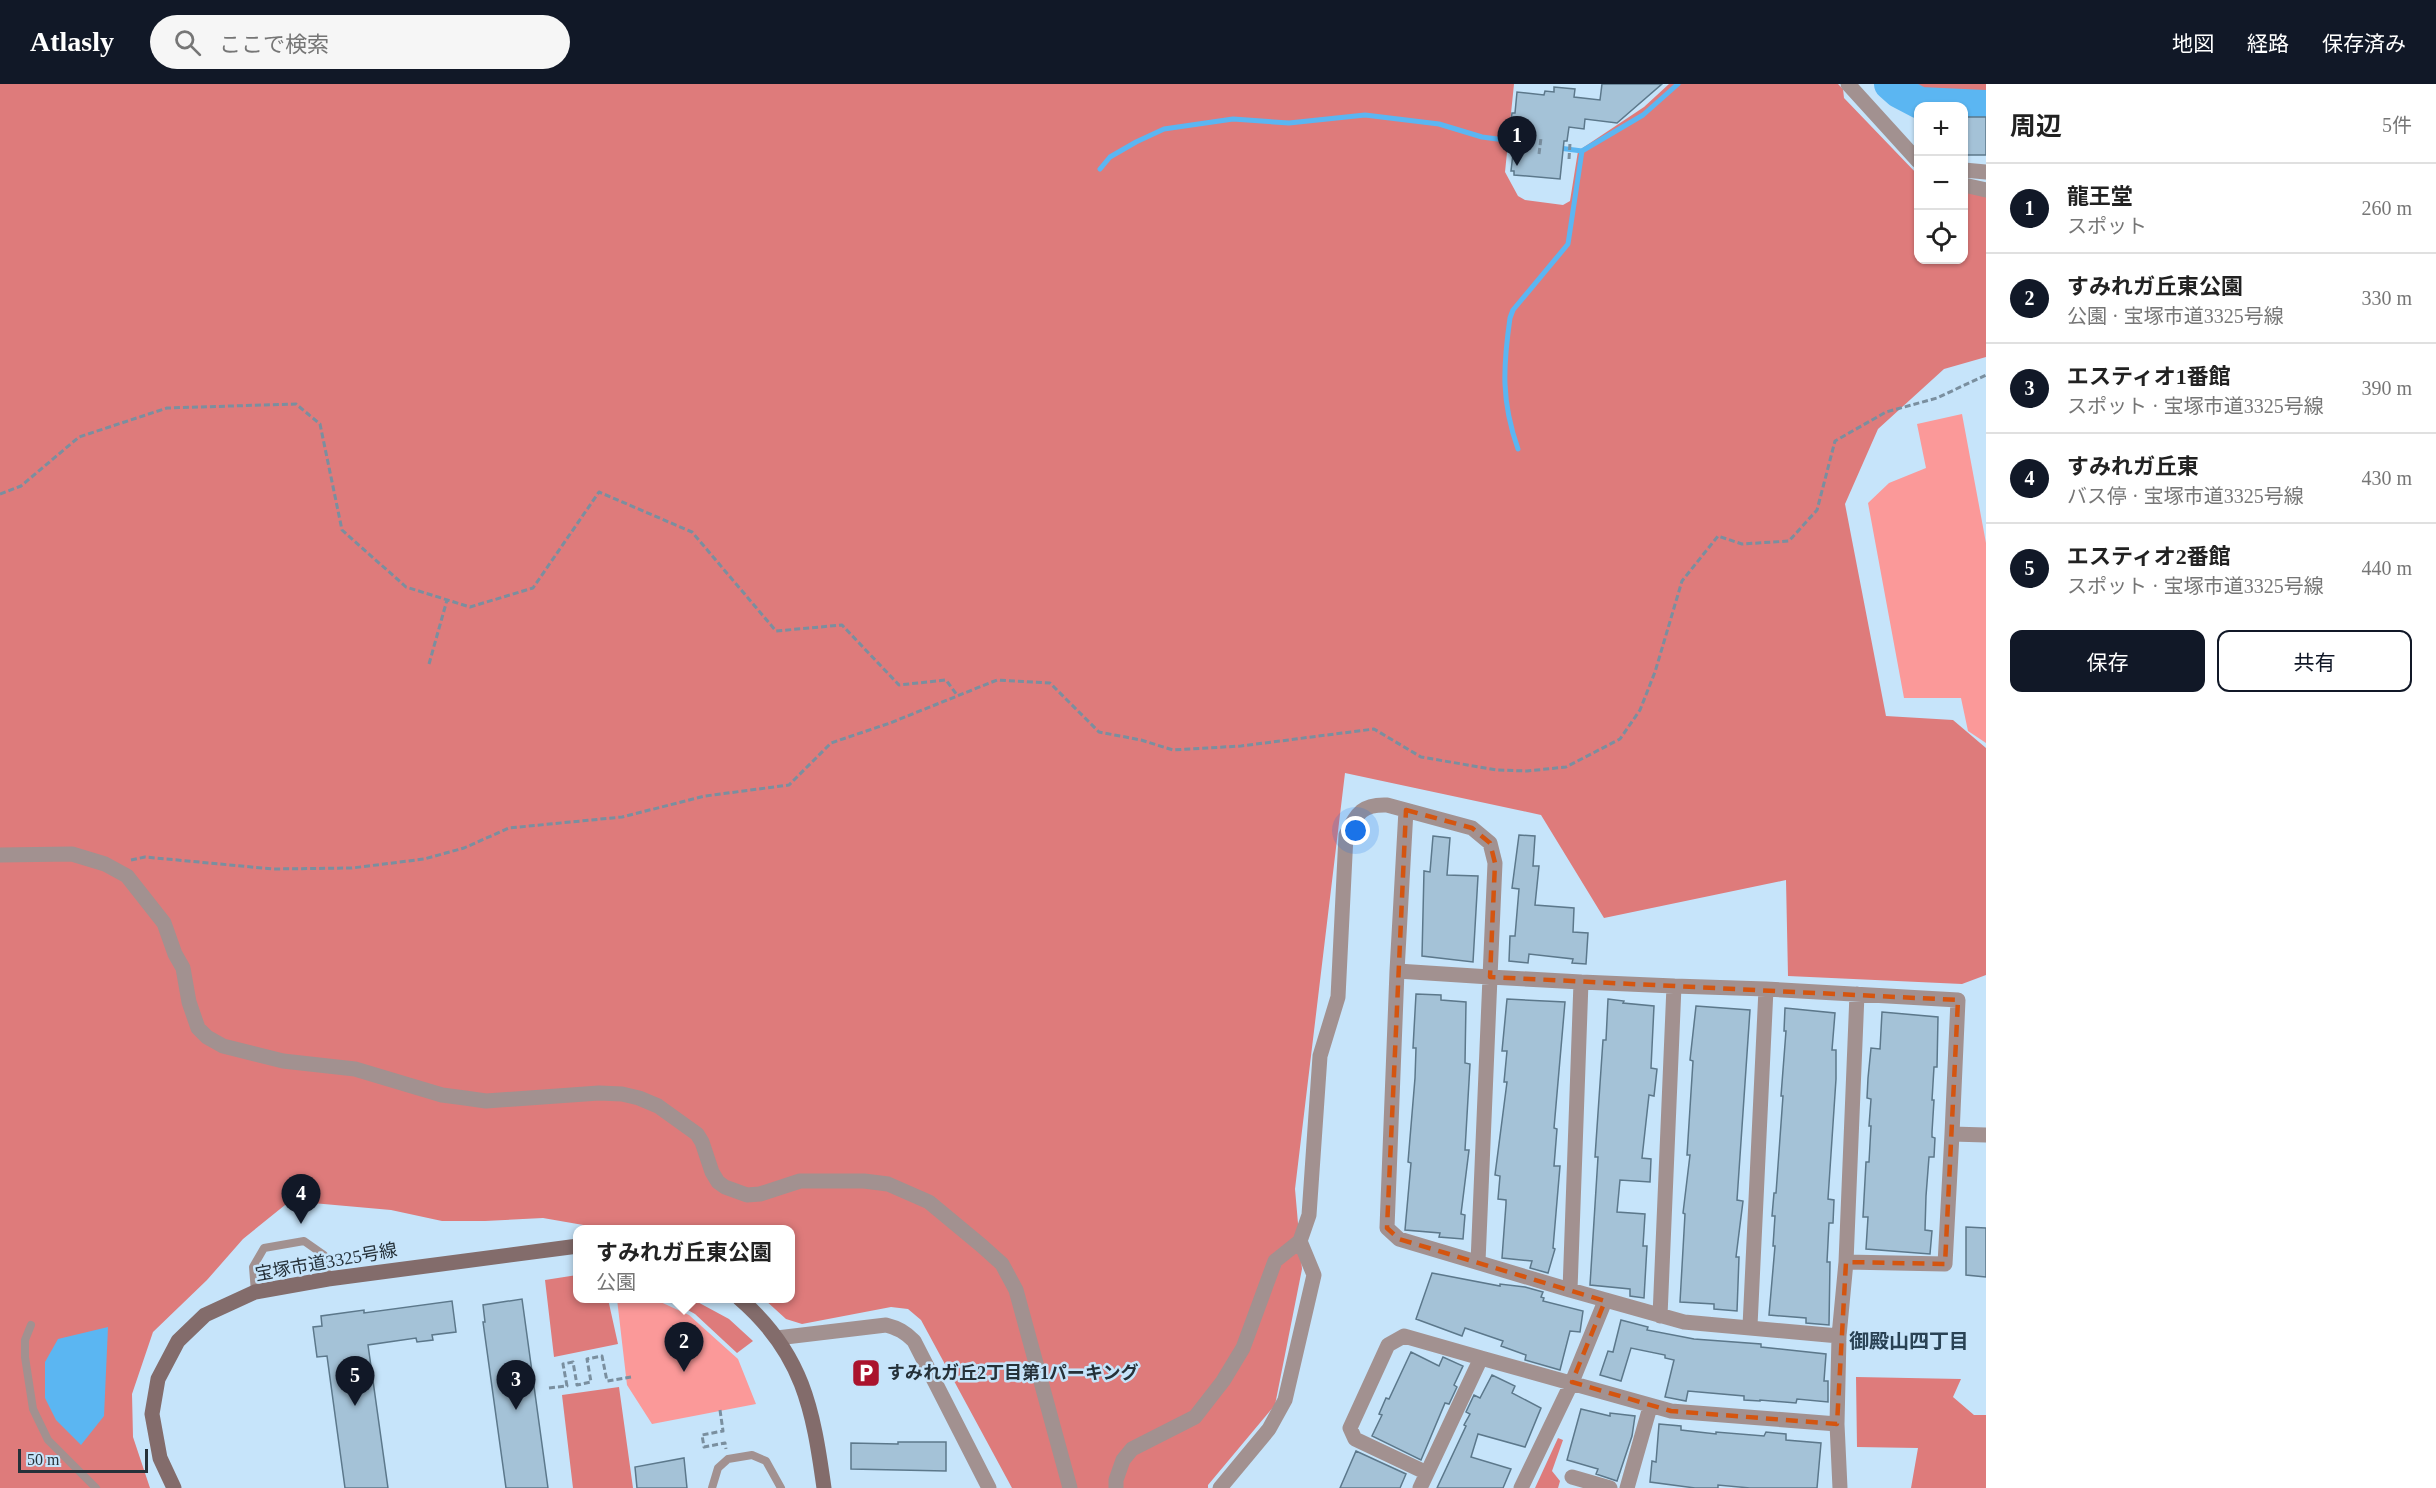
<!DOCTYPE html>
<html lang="ja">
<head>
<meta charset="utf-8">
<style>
	body { margin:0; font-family:"Times New Roman","Noto Sans JP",serif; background:#f6f6f6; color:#222 }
	.controls { position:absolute; right:18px; top:18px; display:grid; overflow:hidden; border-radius:12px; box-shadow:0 2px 4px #0004 }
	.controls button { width:54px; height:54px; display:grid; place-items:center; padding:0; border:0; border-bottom:2px solid #e0e0e0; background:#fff; color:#222; font:30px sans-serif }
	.scale { position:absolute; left:18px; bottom:15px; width:130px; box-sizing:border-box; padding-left:6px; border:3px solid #253139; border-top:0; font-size:16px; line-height:21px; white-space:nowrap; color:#253139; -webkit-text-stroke:4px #c6e4fa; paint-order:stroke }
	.you { position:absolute; left:1356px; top:747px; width:21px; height:21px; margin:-15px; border:4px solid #fff; border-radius:50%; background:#1a73e8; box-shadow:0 0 0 9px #1a73e833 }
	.badge { display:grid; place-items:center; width:39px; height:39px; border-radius:50%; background:#111827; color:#fff; font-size:20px; font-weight:700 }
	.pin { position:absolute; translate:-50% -50px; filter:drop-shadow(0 2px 3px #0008) }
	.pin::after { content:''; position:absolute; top:32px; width:21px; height:18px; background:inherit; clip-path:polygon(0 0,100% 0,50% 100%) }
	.popup { position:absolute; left:573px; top:1141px; width:222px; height:78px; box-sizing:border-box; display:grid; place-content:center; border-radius:12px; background:#fff; filter:drop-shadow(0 2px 4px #0005); font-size:20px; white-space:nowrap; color:#767676 }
	.popup b { font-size:22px; color:#222 }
	.popup::after { content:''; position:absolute; left:50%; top:100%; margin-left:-12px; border:12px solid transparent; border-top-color:#fff }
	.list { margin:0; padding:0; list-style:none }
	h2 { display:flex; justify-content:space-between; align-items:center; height:78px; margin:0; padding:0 24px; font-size:26px }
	h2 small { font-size:20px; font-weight:400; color:#767676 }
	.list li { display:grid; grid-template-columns:39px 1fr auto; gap:18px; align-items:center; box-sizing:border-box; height:90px; padding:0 24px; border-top:2px solid #e0e0e0 }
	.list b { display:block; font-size:22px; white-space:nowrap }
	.list p { margin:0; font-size:20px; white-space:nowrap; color:#767676 }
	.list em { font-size:20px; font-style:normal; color:#767676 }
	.actions { display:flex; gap:12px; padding:18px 24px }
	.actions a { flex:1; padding:14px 0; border:2px solid #111827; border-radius:12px; text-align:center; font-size:21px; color:#111827 }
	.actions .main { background:#111827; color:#fff }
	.icon { flex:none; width:33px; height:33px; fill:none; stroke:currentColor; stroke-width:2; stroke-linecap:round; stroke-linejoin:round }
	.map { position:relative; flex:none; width:1986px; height:1404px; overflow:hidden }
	header { display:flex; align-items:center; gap:36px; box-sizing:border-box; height:84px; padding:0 30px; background:#111827; color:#fff }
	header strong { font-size:28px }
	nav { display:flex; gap:33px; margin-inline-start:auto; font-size:21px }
	.search { width:420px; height:54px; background:#f6f6f6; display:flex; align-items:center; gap:15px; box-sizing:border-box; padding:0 21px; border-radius:33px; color:#767676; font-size:22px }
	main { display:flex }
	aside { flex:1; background:#fff }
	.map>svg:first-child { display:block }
	.green { fill:#fb9999 }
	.forest { fill:#de7b7b }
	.water { fill:#5bb6f2 }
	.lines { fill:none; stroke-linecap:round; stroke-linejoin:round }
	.stream { stroke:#5bb6f2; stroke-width:5 }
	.river { stroke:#5bb6f2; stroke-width:32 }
	.building { fill:#a4c2d7; stroke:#5c788b; stroke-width:1.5 }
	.path { stroke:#7a8f9f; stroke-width:3; stroke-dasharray:6 3; stroke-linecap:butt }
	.lane { stroke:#a29190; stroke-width:8 }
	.street { stroke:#a29190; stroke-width:15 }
	.secondary { stroke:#836c6b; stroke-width:15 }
	.marked { fill:none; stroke:#d45510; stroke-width:4.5; stroke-dasharray:12 8; stroke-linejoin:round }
	.labels { text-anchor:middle; stroke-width:5; stroke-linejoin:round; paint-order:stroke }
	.street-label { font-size:18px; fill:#253139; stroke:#c6e4fa }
	.poi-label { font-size:18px; font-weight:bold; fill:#253139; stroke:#c6e4fa; text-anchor:start }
	.neighbourhood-label { font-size:20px; font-weight:bold; fill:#294254; stroke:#c6e4fa }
</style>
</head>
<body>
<header>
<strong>Atlasly</strong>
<div class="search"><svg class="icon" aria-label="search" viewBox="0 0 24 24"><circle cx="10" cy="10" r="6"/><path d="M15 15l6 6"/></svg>ここで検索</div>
<nav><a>地図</a><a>経路</a><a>保存済み</a></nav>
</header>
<main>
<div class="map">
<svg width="1986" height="1404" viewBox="0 0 1986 1404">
	<rect width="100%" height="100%" fill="#c6e4fa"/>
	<path class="green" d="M1962 330 1986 459V659L1968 647 1961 614H1904L1868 419 1889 399 1926 384 1917 340Z
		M617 1215H654L689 1231 738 1275 756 1320 652 1340 627 1301Z"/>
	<path class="forest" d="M0 0H1514L1505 88 1518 112 1525 116 1563 121 1570 117 1578 67 1644 23 1669 0H1838L1843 5 1844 14 1918 91V176H1964V106L1986 111V273L1944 285 1878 345 1845 420 1886 632 1953 636 1986 664V891L1962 900 1788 892 1786 796 1604 834 1541 731 1345 689 1295 1105 1302 1185 1275 1321 1208 1401V1404H1012L921 1236 908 1225 891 1223 802 1240 786 1235 764 1215 790 1214V1146H612L543 1134 485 1137H442L391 1126 290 1117 243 1155 207 1196 153 1248 132 1310 133 1353 150 1404H0Z
		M1902 0H1986V16L1924 12Z
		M577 1191 578 1214 608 1215 618 1260 554 1273 545 1196Z
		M668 1215H692L729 1235 753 1257 737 1269 695 1230Z
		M1856 1293 1961 1295 1953 1313 1974 1331H1986V1404H1911L1918 1364 1857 1363Z
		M619 1303 633 1404H573L562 1311Z
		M1558 1354 1563 1356 1552 1387 1560 1397 1558 1404H1535Z"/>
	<path class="water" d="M108 1243 104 1332 81 1361 56 1336 45 1314V1278L58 1255Z"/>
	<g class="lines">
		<path class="stream" d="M1559 64 1582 67 1643 31 1678 0
			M1100 85 1110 73 1136 58 1164 45 1233 35 1289 39 1365 31 1439 40 1482 53 1520 58
			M1518 365C1501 317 1503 283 1510 234L1513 226 1568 160 1582 67"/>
		<path class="river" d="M1890 0 1899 8 1920 19 1986 22"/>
	</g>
	<path class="building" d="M1602 0H1662L1617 39 1585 35 1584 45 1569 43 1567 57H1564L1560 95 1514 91V87H1511L1516 44 1510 43 1512 29H1515L1517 8 1544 11 1545 7 1554 8V3L1575 5 1574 13 1600 16Z
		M1964 33H1986V71H1964Z
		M1519 751 1535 752 1533 782H1539L1535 821 1574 824 1573 848 1588 849 1586 880 1572 879 1573 875 1529 870 1528 879 1509 877 1510 852H1515L1519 805 1512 804Z
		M1433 752 1450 754 1447 791 1478 792 1473 878 1422 872 1424 787 1430 788Z
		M1416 910 1441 911V916L1466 918 1465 979 1470 980 1465 1066H1469L1461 1130 1465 1131 1463 1155 1439 1153 1440 1149 1405 1146 1411 1079 1408 1078 1415 994 1416 964H1413Z
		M1507 915 1565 918 1554 1044 1557 1045 1554 1082H1560L1553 1164 1555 1165 1548 1189 1530 1184 1532 1177 1502 1174 1506 1120V1116L1498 1115 1500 1092 1495 1091 1507 998H1504L1507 967H1502Z
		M1608 915 1624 917 1623 919 1654 922 1651 984 1657 985 1654 1012 1649 1011 1642 1074 1651 1075 1650 1098 1620 1096 1617 1128 1645 1130 1643 1162H1647L1644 1214 1630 1212V1205L1590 1201 1598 1073H1595L1603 956H1606Z
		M1696 922 1750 926 1737 1116 1743 1117 1736 1173H1739L1737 1227 1714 1225V1220L1680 1218 1685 1130 1683 1129 1690 1071H1687L1693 977 1690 976Z
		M1785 924 1835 929 1832 966H1836V995L1828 1115 1834 1116 1833 1139H1829L1827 1178H1830L1829 1241 1806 1239V1234L1769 1231 1775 1162H1773L1775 1132H1772L1774 1109H1776L1783 1012H1781L1786 947H1784Z
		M1882 928 1938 933 1937 983H1934L1932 1016H1934L1932 1048V1053L1935 1054 1934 1073H1929L1926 1112 1925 1146 1932 1147 1930 1170 1866 1165 1868 1133H1863L1866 1078H1869L1871 1042H1869L1871 1015 1867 1014 1868 994 1871 964 1880 965Z
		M1966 1143 1986 1144V1193L1966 1191Z
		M1432 1189 1500 1202V1200L1525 1203 1543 1208 1541 1213 1544 1214 1543 1217 1583 1227 1580 1248 1570 1247 1560 1286 1525 1276 1526 1271 1501 1262 1503 1257 1465 1244 1462 1252 1416 1235Z
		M522 1215 548 1404H506L483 1238H485L483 1221Z
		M452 1217 456 1248 432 1251 433 1256 417 1258 416 1254 368 1261 388 1404H345L327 1272 317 1273 313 1243 322 1242 321 1232 364 1226V1229Z
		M1621 1236 1648 1243 1647 1246 1694 1255 1761 1260V1263L1826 1270 1824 1297H1828V1318L1797 1315 1796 1319 1760 1316V1317L1744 1316V1312L1688 1307 1686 1317 1665 1313 1674 1276 1665 1274V1271L1631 1264 1621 1297 1600 1291 1608 1267 1613 1268Z
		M1411 1268 1439 1282 1443 1273 1463 1282 1454 1301 1457 1303 1449 1320 1445 1319 1421 1376 1372 1352 1382 1331 1379 1330 1386 1314 1389 1315Z
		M1492 1291 1515 1302 1512 1309 1541 1324 1525 1363 1478 1350 1471 1373 1511 1385 1503 1404H1437L1466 1342 1464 1341 1470 1330 1466 1328 1474 1311 1480 1314Z
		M1581 1325 1610 1332V1329L1635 1332 1632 1352 1617 1397 1596 1390 1598 1385 1567 1376Z
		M1659 1340 1681 1342V1346L1716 1350V1348L1764 1352 1766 1348 1786 1350V1356L1821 1359 1817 1404H1750L1718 1401V1404H1695L1650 1398 1652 1377 1656 1378Z
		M898 1358H946V1387L851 1385V1359L898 1360Z
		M1356 1367 1406 1390 1400 1404H1340Z
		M684 1374 687 1404H637L635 1383Z"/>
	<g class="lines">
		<path class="path" d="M1539 70 1541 54
			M1569 75 1570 59
			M0 410 21 402 79 353 167 324 296 320 320 340 342 446 406 503 470 523 533 504 599 408 692 448 776 547 842 541 899 601 946 596 957 611
			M429 580 447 516
			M131 776 145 773 273 785 352 784 424 775 464 764 509 744 622 733 705 712 789 701 831 659 890 639 997 596 1050 599 1099 648 1141 656 1173 666 1241 662 1374 645 1421 673 1497 686 1527 687 1566 683 1620 655 1640 626 1655 588 1682 497 1718 452 1742 460 1789 457 1817 426 1835 357 1886 328 1937 314 1986 291
			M549 1304 567 1302 563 1280 573 1278 577 1301 591 1298 587 1275 602 1272 607 1297 631 1293
			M720 1326 723 1347 702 1351 704 1363 725 1359 726 1365"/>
		<path class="lane" d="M255 1208 253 1183 264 1164 304 1157 324 1171 328 1195
			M31 1241 25 1256V1273L33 1325 48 1356 96 1404
			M712 1404 718 1384 728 1375 752 1371 766 1377 781 1404"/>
		<path class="street" d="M1848 0 1918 77
			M1964 86 1986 88
			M1964 101 1986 106
			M1406 726 1397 887 1490 893 1478 1178
			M0 771 72 770 105 780 127 792 164 839 175 870 183 884 189 918 198 944 207 953 223 962 283 977 355 985 442 1011 465 1014 486 1017 599 1009 622 1010 639 1014 658 1022 697 1050 702 1058 712 1088 718 1098 725 1103 747 1111 760 1110 800 1097H864L888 1100 929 1118 982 1162 1002 1180 1016 1206 1070 1404
			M1397 887 1387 1144 1399 1155 1570 1206
			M1674 902 1581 898 1570 1206 1684 1238 1839 1252
			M1846 1178 1945 1180 1952 1050 1986 1051
			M1660 1232 1674 902 1766 905 1958 916 1952 1050
			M1750 1242 1766 905
			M777 1254 886 1241C898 1244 905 1248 914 1257L989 1404
			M1427 1389 1355 1355 1350 1344 1388 1261 1404 1252 1481 1274
			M1572 1393 1610 1404
			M1116 1404V1396L1123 1376 1132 1365 1195 1333 1223 1297 1243 1264 1275 1177 1300 1157 1309 1131 1320 972 1338 913 1346 751C1357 730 1361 720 1387 721L1472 744 1490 759 1495 779 1490 893 1581 898
			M1220 1404 1269 1345 1285 1316 1314 1191 1300 1157
			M1420 1404 1481 1274 1671 1327 1837 1340
			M1521 1404 1572 1298 1605 1217
			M1627 1404 1650 1323
			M1840 1404 1837 1340 1839 1252 1846 1178 1857 910"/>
		<path class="secondary" d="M739 1214C803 1269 813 1325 824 1404
			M174 1404 160 1374 152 1330 158 1295 178 1257 205 1231 255 1208 328 1195 578 1162"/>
	</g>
	<path class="marked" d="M1406 726 1472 744 1490 759 1495 779 1490 893 1958 916 1945 1180 1846 1178 1837 1340 1671 1327 1572 1298 1605 1217 1399 1155 1387 1144Z"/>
	<defs>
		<g id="parking-square" transform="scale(1.5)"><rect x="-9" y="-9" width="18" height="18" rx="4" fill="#aa132d" stroke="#c6e4fa"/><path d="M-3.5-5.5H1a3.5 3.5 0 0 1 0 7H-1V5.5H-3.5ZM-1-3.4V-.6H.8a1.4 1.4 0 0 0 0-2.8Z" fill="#fff"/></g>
	</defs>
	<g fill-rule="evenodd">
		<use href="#parking-square" x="866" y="1289"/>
	</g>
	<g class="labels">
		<g class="street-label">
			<text transform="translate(326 1178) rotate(-10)" y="6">宝塚市道3325号線</text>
		</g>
		<g class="poi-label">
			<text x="887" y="1295">すみれガ丘2丁目第1パーキング</text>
		</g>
		<g class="neighbourhood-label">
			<text x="1909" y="1264">御殿山四丁目</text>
		</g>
	</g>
</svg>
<div class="controls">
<button>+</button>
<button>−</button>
<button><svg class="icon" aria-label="locate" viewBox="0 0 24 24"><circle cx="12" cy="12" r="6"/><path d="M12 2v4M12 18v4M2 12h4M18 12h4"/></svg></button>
</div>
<div class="scale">50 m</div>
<div class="you"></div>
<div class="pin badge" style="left:1517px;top:82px">1</div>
<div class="pin badge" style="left:684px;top:1288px">2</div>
<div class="popup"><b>すみれガ丘東公園</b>公園</div>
<div class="pin badge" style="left:516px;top:1326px">3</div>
<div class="pin badge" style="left:301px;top:1140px">4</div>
<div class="pin badge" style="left:355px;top:1322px">5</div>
</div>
<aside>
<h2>周辺<small>5件</small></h2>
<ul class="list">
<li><span class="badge">1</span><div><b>龍王堂</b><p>スポット</p></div><em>260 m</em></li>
<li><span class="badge">2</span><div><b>すみれガ丘東公園</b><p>公園 · 宝塚市道3325号線</p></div><em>330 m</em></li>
<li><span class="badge">3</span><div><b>エスティオ1番館</b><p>スポット · 宝塚市道3325号線</p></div><em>390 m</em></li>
<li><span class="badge">4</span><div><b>すみれガ丘東</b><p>バス停 · 宝塚市道3325号線</p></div><em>430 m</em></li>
<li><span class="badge">5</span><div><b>エスティオ2番館</b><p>スポット · 宝塚市道3325号線</p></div><em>440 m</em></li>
</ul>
<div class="actions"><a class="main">保存</a><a>共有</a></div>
</aside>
</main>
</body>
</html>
